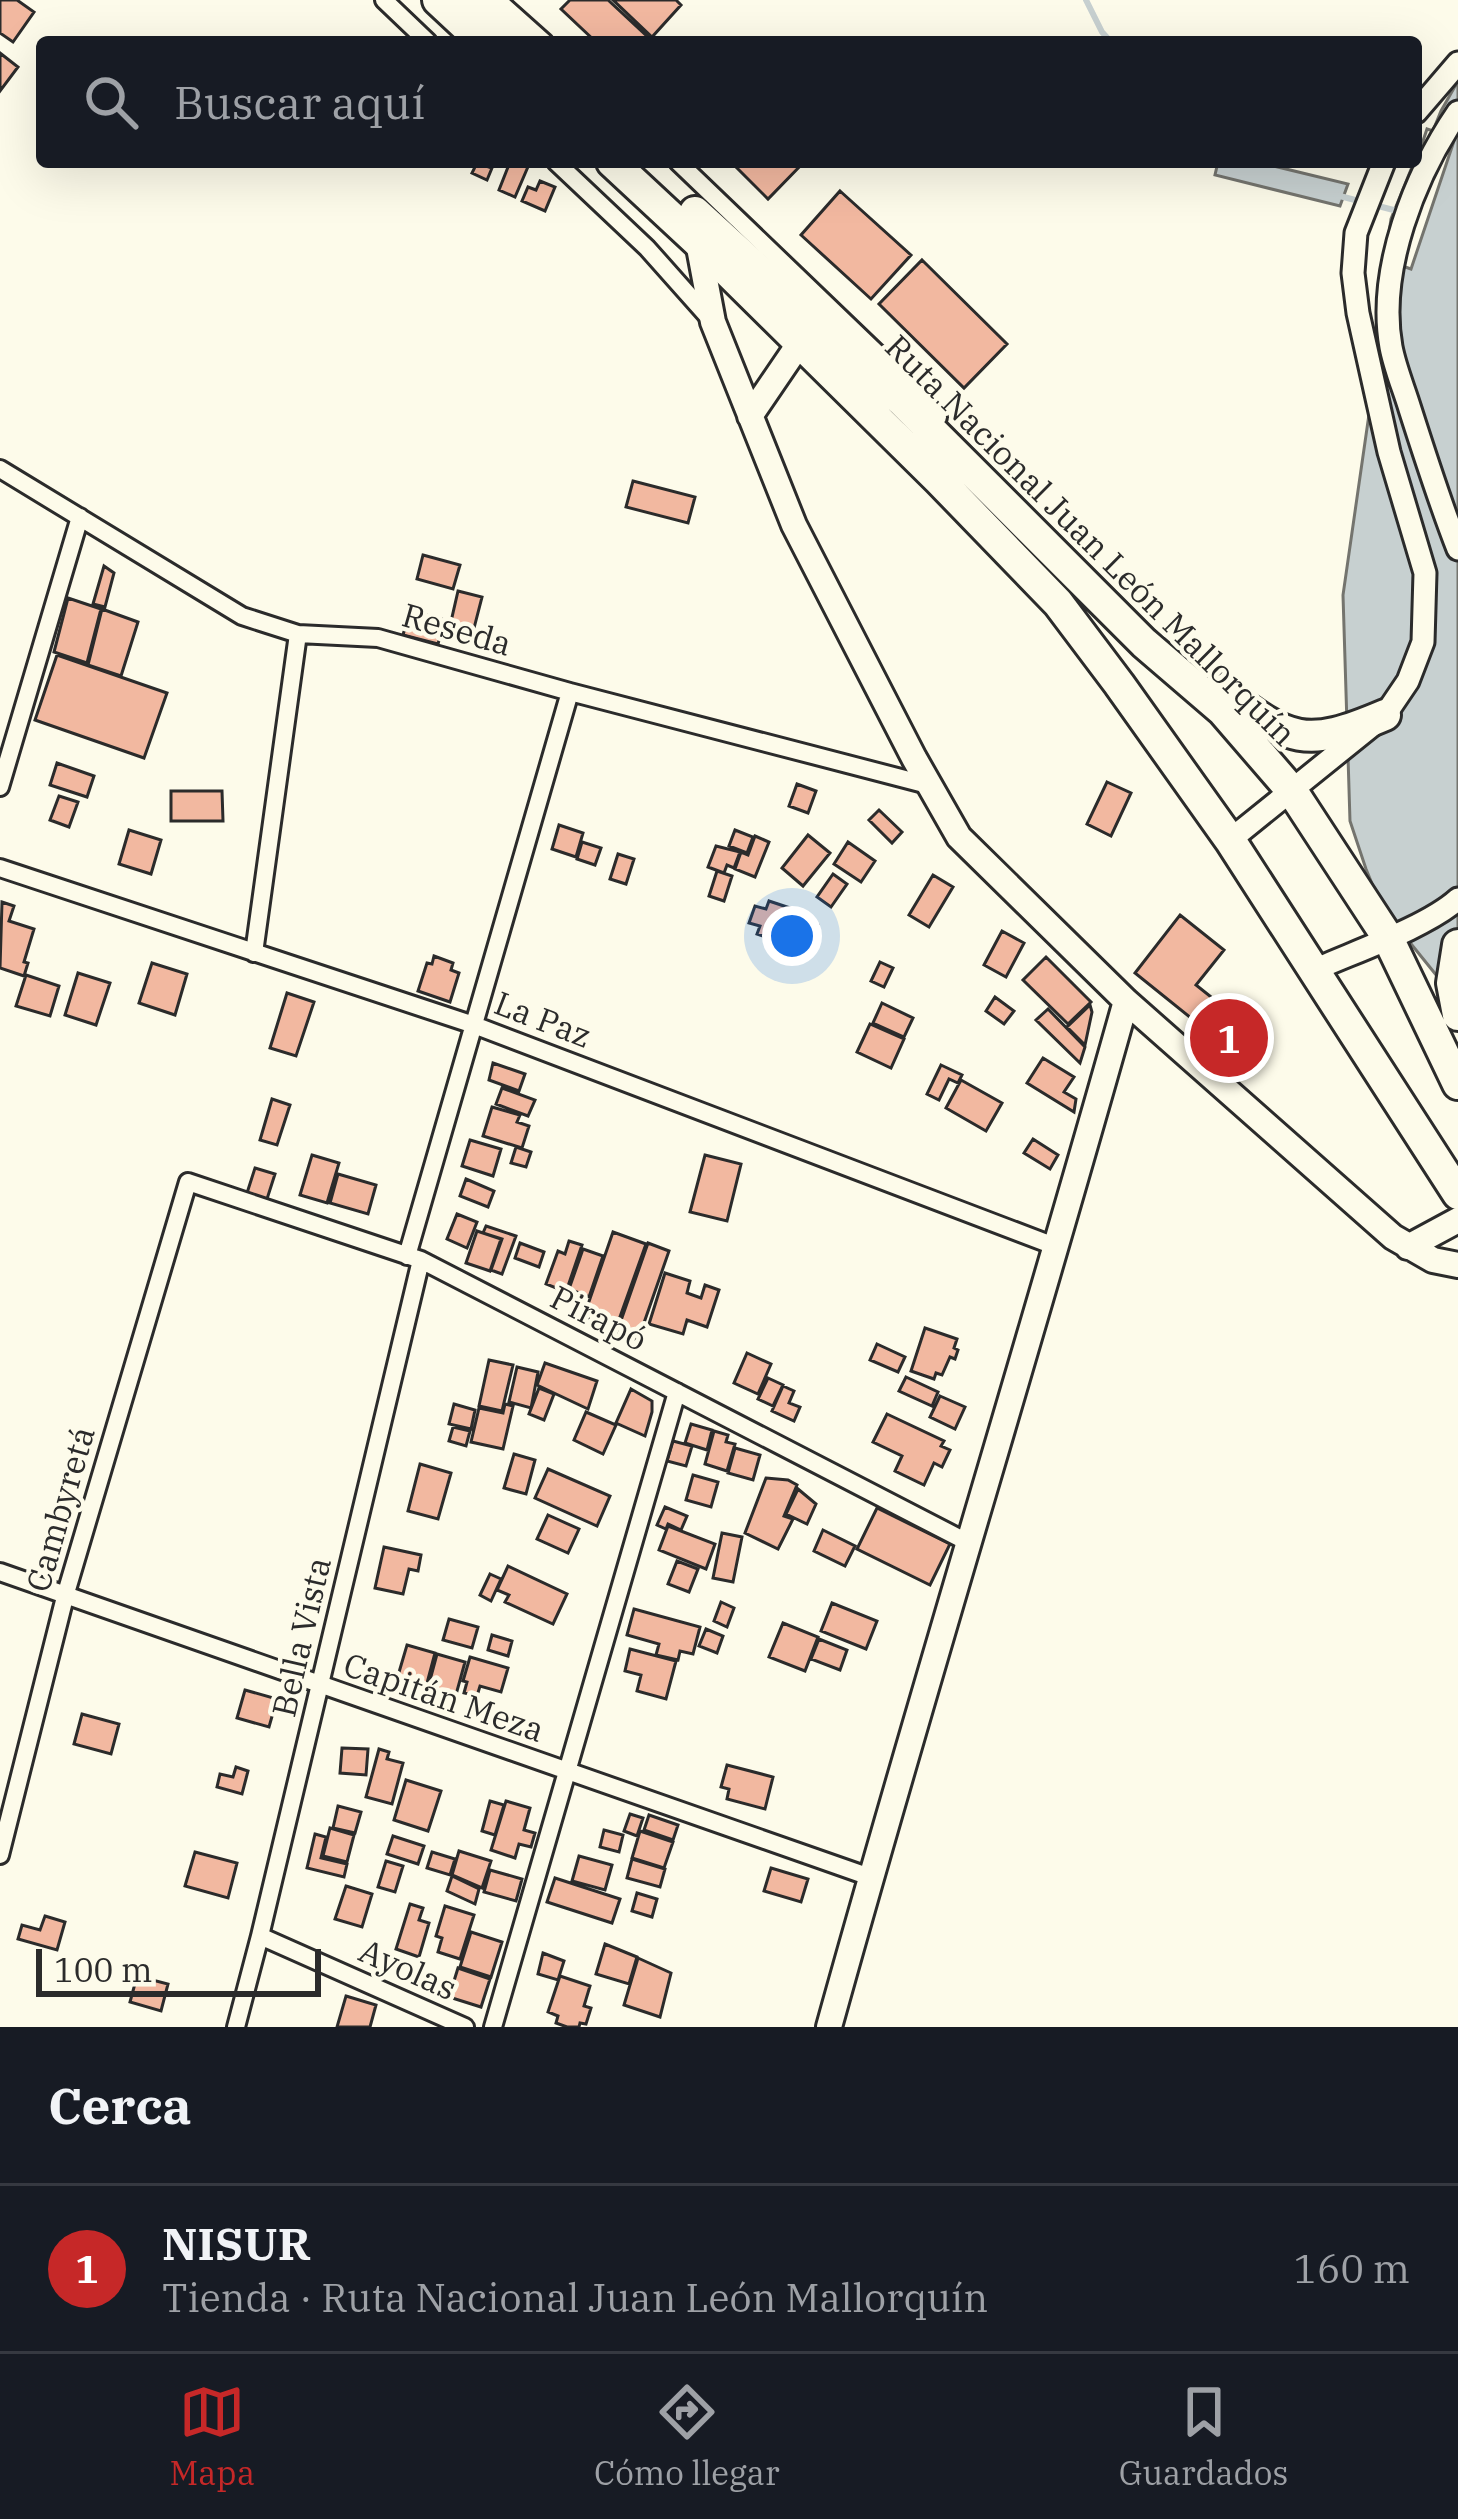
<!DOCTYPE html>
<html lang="es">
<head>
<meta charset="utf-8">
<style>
	body { margin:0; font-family:"IBM Plex Serif",serif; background:#242831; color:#f1f3f6 }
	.scale { position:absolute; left:36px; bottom:30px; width:285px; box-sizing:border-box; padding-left:12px; border:6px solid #2b2b2b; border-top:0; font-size:33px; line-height:42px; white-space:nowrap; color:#2b2b2b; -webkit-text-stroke:9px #fdfbea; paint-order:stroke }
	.you { position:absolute; left:792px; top:936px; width:42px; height:42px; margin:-30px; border:9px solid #fff; border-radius:50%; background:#1a73e8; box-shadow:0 0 0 18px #1a73e833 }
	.badge { display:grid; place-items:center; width:78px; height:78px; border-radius:50%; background:#c62828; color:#fff; font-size:39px; font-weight:700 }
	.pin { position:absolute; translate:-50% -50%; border:6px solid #fff; box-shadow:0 3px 12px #0006 }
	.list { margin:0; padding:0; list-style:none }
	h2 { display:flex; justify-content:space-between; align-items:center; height:156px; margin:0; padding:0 48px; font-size:51px }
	h2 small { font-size:39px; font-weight:400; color:#9ea1a6 }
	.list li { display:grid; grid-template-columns:78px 1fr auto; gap:36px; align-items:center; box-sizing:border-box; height:168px; padding:0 48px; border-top:3px solid #363941 }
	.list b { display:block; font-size:45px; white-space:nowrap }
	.list p { margin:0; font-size:39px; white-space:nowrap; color:#9ea1a6 }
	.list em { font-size:39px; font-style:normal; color:#9ea1a6 }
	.icon { flex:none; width:66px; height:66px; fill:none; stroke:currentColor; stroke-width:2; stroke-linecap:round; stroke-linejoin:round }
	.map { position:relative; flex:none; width:1458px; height:2027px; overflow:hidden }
	.search { position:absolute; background:#171b24; box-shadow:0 12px 48px #0002; left:36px; right:36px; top:36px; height:132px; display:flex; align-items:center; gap:30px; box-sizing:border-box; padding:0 42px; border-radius:12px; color:#9ea1a6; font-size:45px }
	.sheet { height:324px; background:#171b24 }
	nav { display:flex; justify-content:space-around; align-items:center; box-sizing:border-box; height:168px; border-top:3px solid #363941; background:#171b24; font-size:33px; color:#9ea1a6 }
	nav a { display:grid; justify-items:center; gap:6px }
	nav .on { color:#c62828 }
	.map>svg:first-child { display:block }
	.water { fill:#c7d0d0; stroke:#74746e; stroke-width:3 }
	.pier { fill:#fdfbea; stroke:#74746e; stroke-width:3 }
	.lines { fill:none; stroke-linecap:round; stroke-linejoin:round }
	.stream { stroke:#c7d0d0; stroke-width:6 }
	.building { fill:#f2b8a0; stroke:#2b2b2b; stroke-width:3 }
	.minor-casing { stroke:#2b2b2b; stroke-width:22 }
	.tertiary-casing { stroke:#2b2b2b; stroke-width:27 }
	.secondary-casing { stroke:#2b2b2b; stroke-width:30 }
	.trunk-casing { stroke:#2b2b2b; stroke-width:36 }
	.minor { stroke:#fdfbea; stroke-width:16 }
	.tertiary { stroke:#fdfbea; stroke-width:21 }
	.secondary { stroke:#fdfbea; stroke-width:24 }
	.trunk { stroke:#fdfbea; stroke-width:30 }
	.labels { text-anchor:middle; stroke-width:9; stroke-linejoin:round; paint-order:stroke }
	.street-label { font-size:33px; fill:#2b2b2b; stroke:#fdfbea }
</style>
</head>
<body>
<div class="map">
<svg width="1458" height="2027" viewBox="0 0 1458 2027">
	<rect width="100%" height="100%" fill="#fdfbea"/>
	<path class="water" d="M1458 81V1002L1382 908 1366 869 1350 821 1343 595 1397 220 1441 111Z
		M1218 162H1257L1348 184 1340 206 1215 175Z"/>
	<path class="pier" d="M1427 129 1455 138 1411 269 1385 260 1391 219 1414 162H1416Z"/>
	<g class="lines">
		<path class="stream" d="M1086 0 1102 32 1111 42
			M1336 195 1405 213"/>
	</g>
	<path class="building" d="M0 0H17L34 12 13 42 0 33Z
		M570 0H608L651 40 596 42 561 9Z
		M613 0H676L681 5 652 37Z
		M0 53 18 67 0 91Z
		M474 162H491L489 167 492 168 487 180 472 173 477 163Z
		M510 162H530L515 197 499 190Z
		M731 162H804L768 199Z
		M540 181 555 187 545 211 522 201 528 187 536 190Z
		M840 191 911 255 871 299 801 235Z
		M922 260 1007 344 964 388 879 304Z
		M633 481 695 497 688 523 626 507Z
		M423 555 460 565 453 589 417 579Z
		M104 566 114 573 105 607 93 604Z
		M458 591 482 597 473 632 450 626Z
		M68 598 101 609 87 663 54 652Z
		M102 609 138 622 121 676 88 665Z
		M410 610 445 620 438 644 403 635Z
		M57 655 167 693 144 758 35 720Z
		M57 763 94 776 87 797 50 785Z
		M1107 782 1131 793 1111 836 1087 824Z
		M797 784 816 791 808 813 789 806Z
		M171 791H222L223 821H171Z
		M59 796 78 802 69 827 50 820Z
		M879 810 902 832 892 843 869 820Z
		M559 825 583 833 576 857 552 849Z
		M129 830 161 840 151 874 119 864Z
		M735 830 753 837 747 853 729 846Z
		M808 835 830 853 803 886 782 868Z
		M755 836 769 842 755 877 735 869 741 852 748 855Z
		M582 842 601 848 595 865 577 859Z
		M848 842 875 861 861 882 834 864Z
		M716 846 740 852 734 868 727 865 724 873 708 867Z
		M618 854 634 859 626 884 610 879Z
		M717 871 732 876 724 901 709 896Z
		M833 874 847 884 831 907 817 897Z
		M933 875 953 887 929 927 909 915Z
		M769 901 802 912 799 918 818 925 813 941 794 935 789 951 767 944 769 938 757 934 760 926 749 923 755 906 766 909Z
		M2 902 14 906 9 921 34 929 24 962 28 963 24 976 0 968Z
		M1180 915 1224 950 1196 985 1255 1032 1237 1055 1135 973Z
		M1002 931 1024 943 1006 977 984 965Z
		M434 956 453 963 451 970 459 973 450 1002 418 991 427 963 432 964Z
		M1046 957 1091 1002 1068 1024 1023 980Z
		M880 962 893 968 884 987 871 981Z
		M152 963 187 974 175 1015 139 1003Z
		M78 973 110 983 96 1025 65 1015Z
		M26 975 59 986 50 1016 16 1006Z
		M287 993 314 1002 296 1056 270 1048Z
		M995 997 1014 1011 1004 1024 986 1011Z
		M882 1003 913 1018 904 1037 873 1023Z
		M1090 1005 1092 1012 1085 1045 1067 1027Z
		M1048 1009 1085 1047 1080 1063 1036 1020Z
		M870 1024 904 1039 891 1068 857 1052Z
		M1043 1058 1074 1077 1064 1092 1076 1099 1074 1112 1027 1083Z
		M493 1063 525 1074 519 1091 489 1080Z
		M941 1065 962 1075 958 1083 949 1079 939 1100 927 1094Z
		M961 1080 1002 1103 986 1131 946 1108Z
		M502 1088 535 1100 528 1116 496 1104Z
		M272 1099 290 1105 277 1145 260 1140Z
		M492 1107 520 1115 517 1122 529 1126 522 1148 483 1136Z
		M1033 1139 1058 1155 1050 1169 1024 1153Z
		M470 1140 501 1149 493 1176 462 1166Z
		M516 1147 531 1152 526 1167 511 1163Z
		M312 1155 339 1163 327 1203 300 1195Z
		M705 1155 741 1164 727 1221 690 1212Z
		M255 1168 275 1174 267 1199 247 1193Z
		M338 1174 376 1185 368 1214 330 1203Z
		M466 1179 494 1191 488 1207 460 1196Z
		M457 1214 477 1222 467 1248 447 1239Z
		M486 1226 516 1236 502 1274 491 1270 502 1239 483 1233Z
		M477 1231 501 1239 490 1271 466 1263Z
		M613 1232 646 1244 616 1328 584 1316Z
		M569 1241 582 1245 566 1292 546 1284 558 1251 565 1254Z
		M520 1243 544 1252 539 1267 515 1258Z
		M648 1243 669 1251 638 1340 617 1332Z
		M583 1249 603 1256 589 1297 569 1289Z
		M665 1273 690 1281 687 1293 701 1298 705 1285 719 1290 707 1327 687 1320 683 1334 649 1324Z
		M925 1328 957 1339 954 1348 958 1350 955 1359 950 1357 942 1375 936 1373 934 1379 911 1371Z
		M877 1344 905 1357 898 1372 870 1360Z
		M747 1353 771 1364 758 1394 734 1383Z
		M489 1360 513 1365 502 1411 479 1406Z
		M545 1363 597 1381 588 1409 537 1385Z
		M517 1367 538 1372 531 1408 509 1402Z
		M906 1377 938 1392 932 1406 899 1391Z
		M768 1378 783 1385 773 1406 758 1399Z
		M783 1386 794 1391 789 1403 800 1407 794 1421 772 1411Z
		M539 1388 554 1394 544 1420 529 1414Z
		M631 1389 652 1401V1412L645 1436 616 1423Z
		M940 1396 965 1407 955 1429 930 1417Z
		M454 1404 475 1410 471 1429 449 1424Z
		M505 1404 513 1406 503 1449 471 1442 479 1408 503 1413Z
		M586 1412 616 1425 603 1454 574 1440Z
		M887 1414 944 1441 941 1446 950 1450 942 1467 934 1463 924 1485 895 1471 902 1456 873 1442Z
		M691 1424 712 1430 707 1450 685 1443Z
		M453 1427 470 1431 466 1446 449 1441Z
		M714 1431 728 1435 726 1442 735 1444 727 1471 705 1464Z
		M673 1441 692 1446 686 1466 667 1461Z
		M735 1448 760 1455 753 1480 728 1473Z
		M514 1454 535 1460 526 1494 504 1488Z
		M420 1464 451 1473 438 1519 408 1511Z
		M548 1469 610 1496 597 1526 535 1498Z
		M693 1475 718 1482 711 1507 686 1500Z
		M766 1478 788 1480 797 1485 784 1516 793 1519 778 1549 745 1533Z
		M798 1489 816 1504 807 1524 786 1514Z
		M665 1507 687 1516 681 1530 668 1524 666 1529 657 1525Z
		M877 1508 950 1544 930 1585 857 1549Z
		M548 1515 579 1529 568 1553 537 1539Z
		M668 1526 715 1544 706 1569 659 1550Z
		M823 1530 855 1546 845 1566 814 1551Z
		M722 1533 742 1537 733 1582 713 1578Z
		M384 1547 421 1555 418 1571 409 1569 403 1594 375 1588Z
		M677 1561 698 1569 689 1592 668 1584Z
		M508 1566 567 1594 553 1624 505 1602 509 1595 497 1590Z
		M490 1574 501 1579 491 1601 480 1595Z
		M721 1602 734 1608 727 1627 714 1621Z
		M832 1603 877 1621 866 1649 821 1631Z
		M634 1609 700 1627 693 1654 680 1651 678 1660 656 1655 659 1644 627 1635Z
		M449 1619 478 1627 472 1648 443 1640Z
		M783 1623 818 1637 805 1671 769 1657Z
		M706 1629 723 1636 717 1653 699 1646Z
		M492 1635 512 1641 508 1656 488 1650Z
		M819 1639 847 1650 840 1670 811 1659Z
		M407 1645 435 1653 426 1687 397 1679Z
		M630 1649 676 1661 666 1699 637 1691 641 1675 625 1671Z
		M437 1654 465 1662 454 1702 426 1695Z
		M470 1657 508 1668 501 1692 480 1686 477 1696 464 1693 467 1682 463 1681Z
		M245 1690 277 1699 269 1727 237 1718Z
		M82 1714 119 1724 111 1754 74 1744Z
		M342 1748 368 1749 366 1775 340 1773Z
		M379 1749 389 1752 387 1759 403 1763 392 1804 366 1797Z
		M727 1765 773 1777 765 1809 727 1799 729 1789 721 1787Z
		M236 1767 248 1771 242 1794 217 1787 220 1774 233 1777Z
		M406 1780 441 1791 428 1831 394 1820Z
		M490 1801 504 1805 495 1835 482 1831Z
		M506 1801 530 1808 524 1830 535 1833 531 1847 519 1844 515 1858 491 1850Z
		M338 1806 361 1812 355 1833 333 1828Z
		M630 1814 643 1818 637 1836 624 1831Z
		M649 1815 678 1825 673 1840 644 1830Z
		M330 1828 354 1835 347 1862 323 1856Z
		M604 1830 623 1835 619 1852 600 1847Z
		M640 1831 673 1842 664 1868 632 1858Z
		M315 1834 326 1837 321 1858 347 1864 344 1877 307 1868Z
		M393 1836 424 1846 418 1864 387 1854Z
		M459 1851 491 1861 482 1888 452 1875Z
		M195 1852 237 1863 228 1898 185 1886Z
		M432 1852 455 1859 450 1875 427 1868Z
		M579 1856 612 1865 605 1890 572 1881Z
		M632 1859 665 1869 660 1887 627 1878Z
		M386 1861 403 1866 395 1892 378 1887Z
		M771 1868 808 1879 801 1902 764 1891Z
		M490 1870 522 1879 516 1901 484 1892Z
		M452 1876 479 1889 475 1904 447 1891Z
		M555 1878 620 1899 612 1923 547 1902Z
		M346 1886 372 1894 362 1927 335 1919Z
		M637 1893 657 1899 652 1917 632 1911Z
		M410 1904 423 1908 419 1920 429 1923 419 1957 396 1949Z
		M445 1906 474 1915 460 1959 438 1952 442 1938 436 1936Z
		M45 1916 65 1922 57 1950 18 1939 22 1925 40 1930Z
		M471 1932 502 1942 491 1977 460 1967Z
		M605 1944 637 1957 629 1984 596 1974Z
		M543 1953 564 1961 558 1980 538 1974Z
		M638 1958 671 1973 660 2017 624 2005Z
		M458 1968 490 1979 481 2007 449 1997Z
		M137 1976 168 1984 161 2011 130 2002Z
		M560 1976 590 1986 584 2006 591 2008 586 2024 580 2023 579 2027H567L556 2023 558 2016 548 2012Z
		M346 1996 376 2005 370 2027H337Z"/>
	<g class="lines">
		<g class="minor-casing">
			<path id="minor" d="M384 0 428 42
				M497 0 544 42
				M556 162 647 248 711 320
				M678 162 905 380 938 417
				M0 469 242 616 298 634 378 638 570 692 928 785
				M0 787 80 517
				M0 868 474 1025 1057 1247
				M254 953 298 634
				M407 1256 570 692
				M0 1572 870 1877
				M0 1855 66 1593 188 1182 421 1260 969 1543
				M260 1936 465 2027
				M236 2027 260 1936 421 1260
				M493 2027 677 1392"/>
		</g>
		<g class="tertiary-casing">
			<path id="tertiary" d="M1416 112 1458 63
				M1458 112C1415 175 1377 270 1391 347 1395 368 1404 389 1410 409 1425 456 1440 503 1458 549
				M1230 840 1385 715 1408 681 1423 642 1425 573 1389 452 1358 313 1353 273 1356 233 1384 162
				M1314 970C1354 952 1427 927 1458 899"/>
		</g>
		<g class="secondary-casing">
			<path id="secondary" d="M698 242 713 322 794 525 914 758 959 837 1126 1001 1393 1237 1433 1260 1458 1265
				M750 416 799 344 807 328
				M1408 1247 1458 1220
				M829 2027C924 1684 1030 1344 1126 1001"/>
		</g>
		<g class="trunk-casing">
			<path id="trunk" d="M438 0 483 42
				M470 1 514 42
				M612 162 698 242 939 480 1058 603 1119 684 1230 840 1458 1194
				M695 212 902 401 1144 643 1222 710 1292 791 1388 938 1458 1084
				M1222 690C1290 742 1305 749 1385 715
				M1458 945 1452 983 1458 1015"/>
		</g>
		<use href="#minor" class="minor"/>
		<use href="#tertiary" class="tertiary"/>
		<use href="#secondary" class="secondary"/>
		<use href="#trunk" class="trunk"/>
	</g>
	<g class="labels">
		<g class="street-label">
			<text transform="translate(1091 540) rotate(45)" y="12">Ruta Nacional Juan León Mallorquín</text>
			<text transform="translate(457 629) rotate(16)" y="12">Reseda</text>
			<text transform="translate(543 1019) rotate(21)" y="12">La Paz</text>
			<text transform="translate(599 1318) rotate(27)" y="12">Pirapó</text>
			<text transform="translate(60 1509) rotate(-74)" y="12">Cambyretá</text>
			<text transform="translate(301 1637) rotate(-77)" y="12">Bella Vista</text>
			<text transform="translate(444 1697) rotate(19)" y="12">Capitán Meza</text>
			<text transform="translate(408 1969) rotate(24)" y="12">Ayolas</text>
		</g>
	</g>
</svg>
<div class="scale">100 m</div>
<div class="you"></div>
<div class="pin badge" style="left:1229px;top:1038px">1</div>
<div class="search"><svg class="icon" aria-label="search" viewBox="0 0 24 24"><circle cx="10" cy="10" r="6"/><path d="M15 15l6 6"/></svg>Buscar aquí</div>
</div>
<section class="sheet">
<h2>Cerca<small></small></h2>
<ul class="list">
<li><span class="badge">1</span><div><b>NISUR</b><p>Tienda · Ruta Nacional Juan León Mallorquín</p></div><em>160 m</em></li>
</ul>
</section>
<nav>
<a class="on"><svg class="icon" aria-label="map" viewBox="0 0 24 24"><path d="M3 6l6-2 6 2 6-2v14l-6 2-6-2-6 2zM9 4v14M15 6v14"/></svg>Mapa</a>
<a><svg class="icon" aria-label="directions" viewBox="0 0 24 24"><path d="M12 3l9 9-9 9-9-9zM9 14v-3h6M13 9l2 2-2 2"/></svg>Cómo llegar</a>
<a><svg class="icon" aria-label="saved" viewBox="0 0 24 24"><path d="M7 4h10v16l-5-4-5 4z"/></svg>Guardados</a>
</nav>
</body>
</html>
